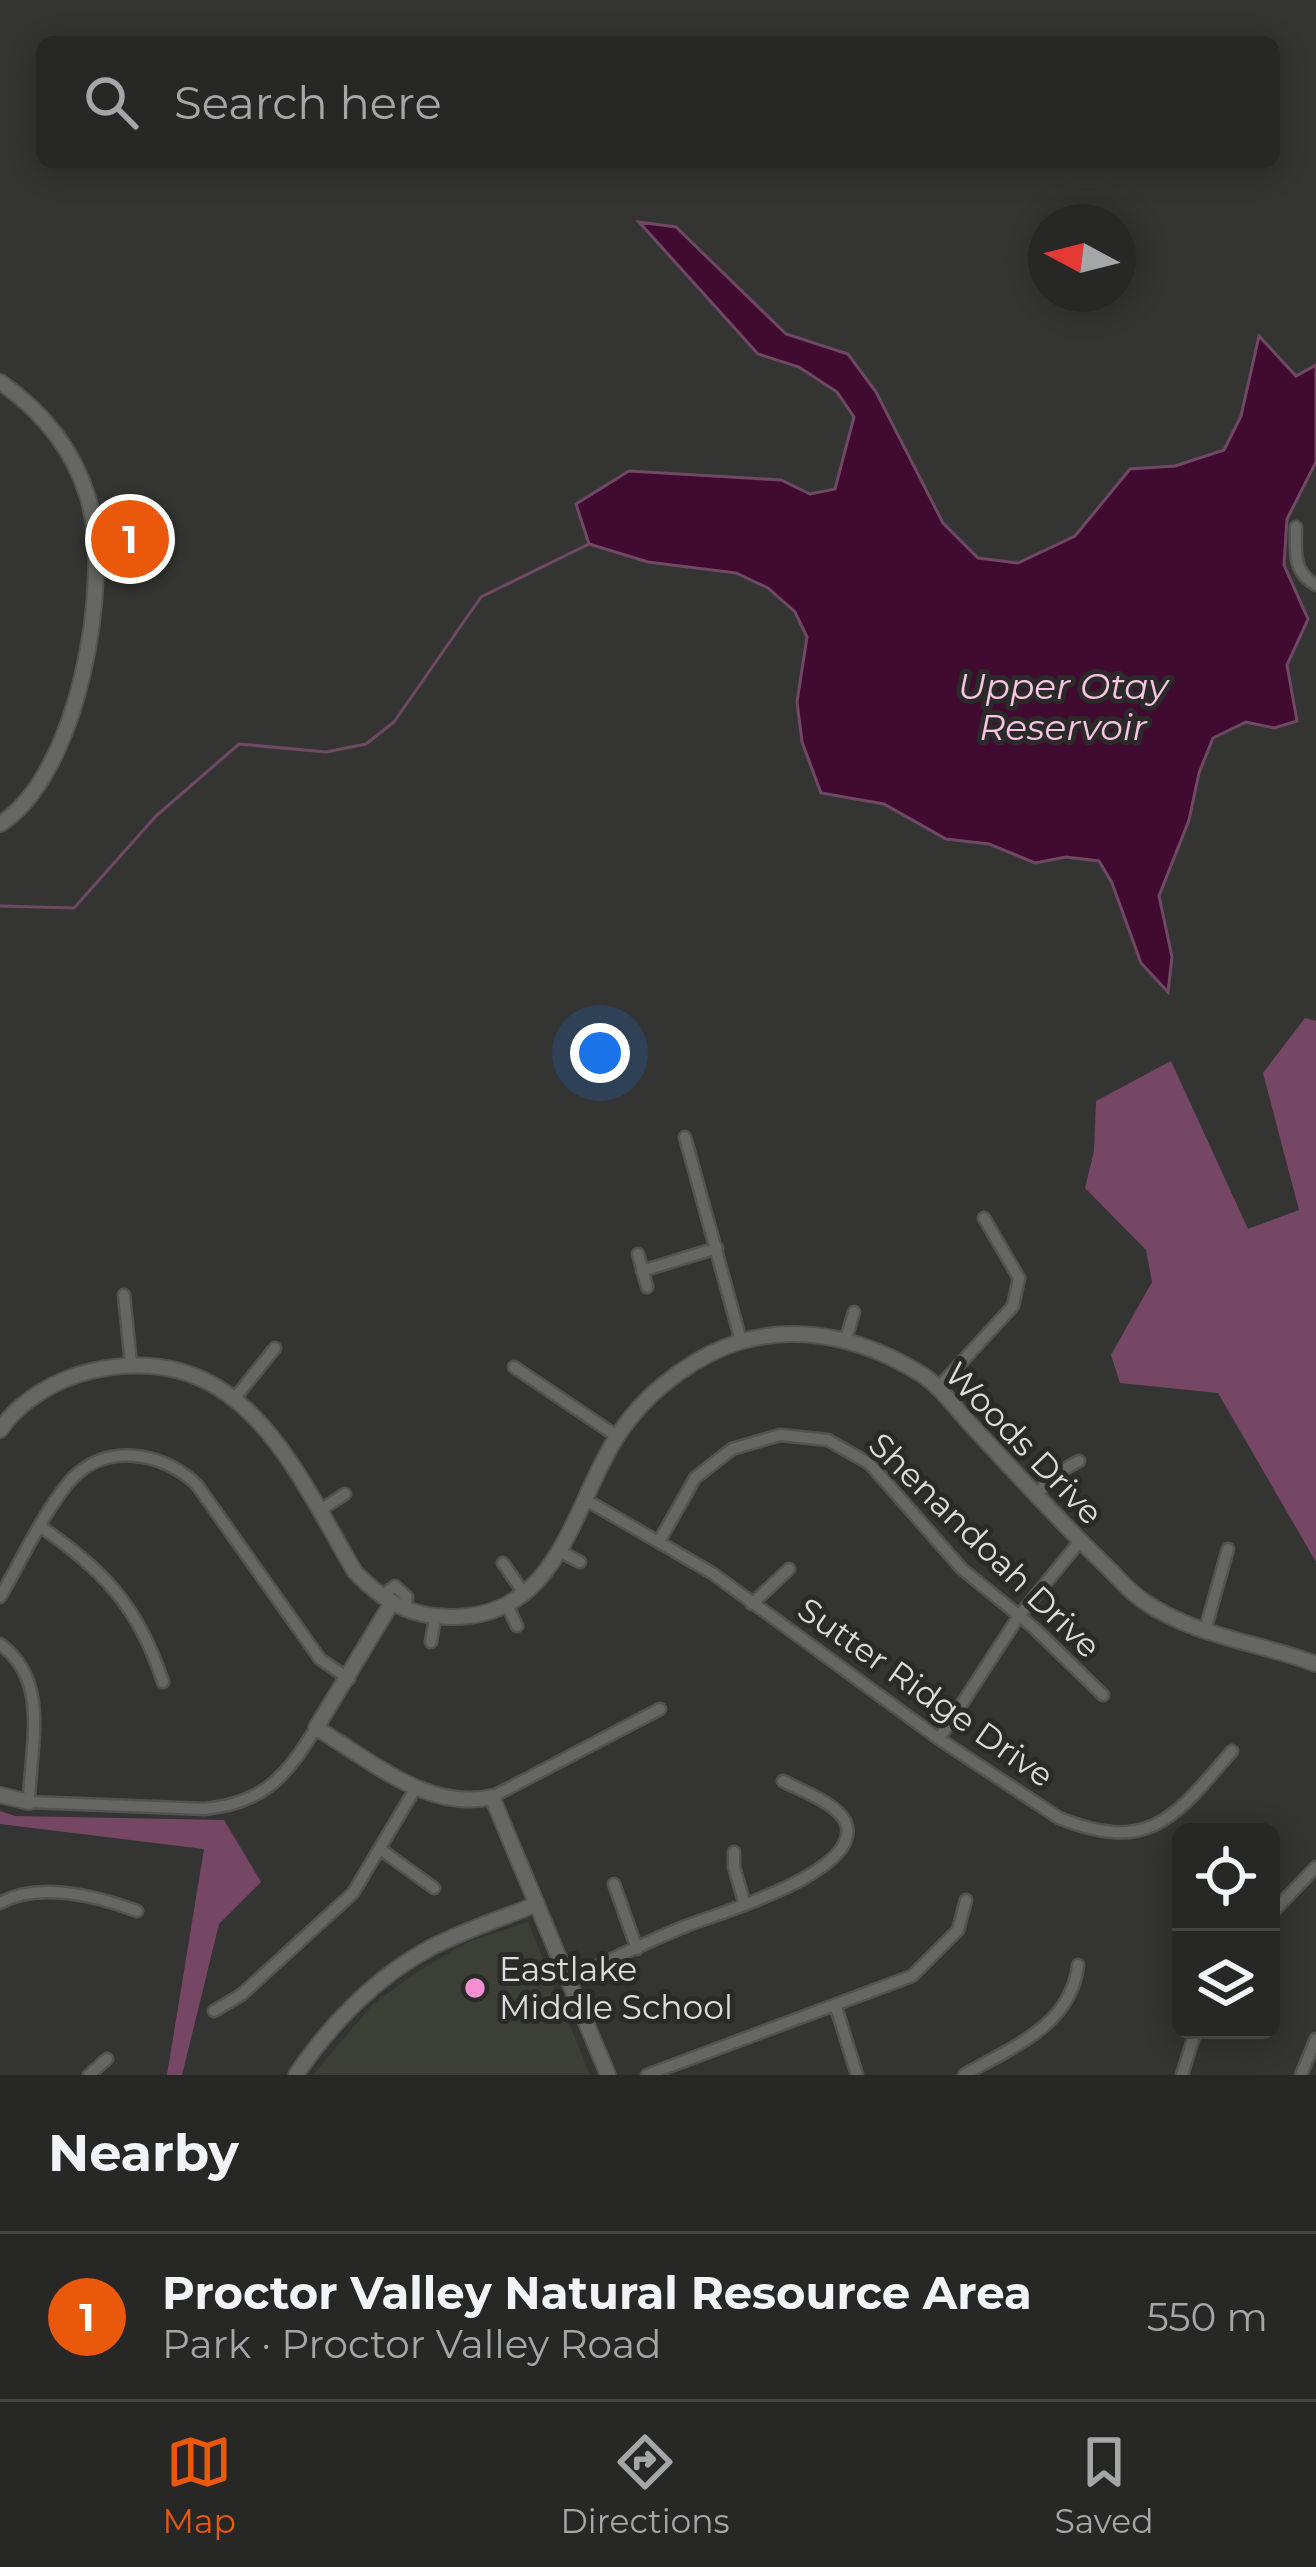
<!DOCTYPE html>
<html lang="en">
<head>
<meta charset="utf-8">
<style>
	body { margin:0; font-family:Montserrat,sans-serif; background:#333432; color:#f1f3f6 }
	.controls { position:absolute; right:36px; bottom:36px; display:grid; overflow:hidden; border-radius:18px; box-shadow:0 6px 30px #0003 }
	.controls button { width:108px; height:108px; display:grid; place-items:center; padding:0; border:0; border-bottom:3px solid #434443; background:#272826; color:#f1f3f6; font:60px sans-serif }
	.compass { position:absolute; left:1028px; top:204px; width:108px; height:108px; border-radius:50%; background:#272826; box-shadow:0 6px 30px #0003; rotate:277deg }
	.you { position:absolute; left:600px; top:1053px; width:42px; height:42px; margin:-30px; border:9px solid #fff; border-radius:50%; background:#1a73e8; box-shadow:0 0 0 18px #1a73e833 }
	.badge { display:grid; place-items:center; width:78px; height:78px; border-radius:50%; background:#ea580c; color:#fff; font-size:39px; font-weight:700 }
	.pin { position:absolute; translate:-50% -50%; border:6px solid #fff; box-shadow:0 3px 12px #0006 }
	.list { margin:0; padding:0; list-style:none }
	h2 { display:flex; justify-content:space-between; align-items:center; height:156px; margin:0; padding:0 48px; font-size:51px }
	h2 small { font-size:39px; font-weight:400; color:#a4a6a7 }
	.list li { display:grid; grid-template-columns:78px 1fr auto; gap:36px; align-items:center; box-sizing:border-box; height:168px; padding:0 48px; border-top:3px solid #434443 }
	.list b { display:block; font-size:45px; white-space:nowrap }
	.list p { margin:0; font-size:39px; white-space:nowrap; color:#a4a6a7 }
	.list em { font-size:39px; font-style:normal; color:#a4a6a7 }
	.icon { flex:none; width:66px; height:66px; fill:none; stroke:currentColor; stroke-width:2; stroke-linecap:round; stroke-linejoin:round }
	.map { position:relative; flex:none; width:1316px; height:2075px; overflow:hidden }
	.search { position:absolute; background:#272826; box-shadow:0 6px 30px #0003; left:36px; right:36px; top:36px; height:132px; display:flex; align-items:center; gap:30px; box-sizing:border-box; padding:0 42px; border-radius:18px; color:#a4a6a7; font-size:45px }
	.sheet { height:324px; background:#272826 }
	nav { display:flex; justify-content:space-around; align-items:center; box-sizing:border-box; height:168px; border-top:3px solid #434443; background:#272826; font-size:33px; color:#a4a6a7 }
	nav a { display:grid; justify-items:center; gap:6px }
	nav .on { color:#ea580c }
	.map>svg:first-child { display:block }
	.built { fill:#3c3f36 }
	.green { fill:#764765 }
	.water { fill:#400a31; stroke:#6f4964; stroke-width:3 }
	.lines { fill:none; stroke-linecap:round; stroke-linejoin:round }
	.stream { stroke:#6f4964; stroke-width:3 }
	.minor-casing { stroke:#525250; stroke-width:15 }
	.tertiary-casing { stroke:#525250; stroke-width:18 }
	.minor { stroke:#666764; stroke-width:10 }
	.tertiary { stroke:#666764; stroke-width:14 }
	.poi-dot { fill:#f590d1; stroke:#2a2b28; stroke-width:4.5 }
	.labels { text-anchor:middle; stroke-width:10; stroke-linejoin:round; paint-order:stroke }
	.street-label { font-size:33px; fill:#dcdcda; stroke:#2a2b28 }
	.poi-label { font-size:33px; fill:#dcdcda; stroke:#2a2b28; text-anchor:start }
	.water-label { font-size:36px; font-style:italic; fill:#fac3e4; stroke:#2a2b28 }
</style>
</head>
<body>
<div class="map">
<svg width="1316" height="2075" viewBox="0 0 1316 2075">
	<rect width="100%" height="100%" fill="#343532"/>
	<path class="built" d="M528 1922 590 2075H313L373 2004 417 1972 468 1942Z"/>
	<path class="green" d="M1305 1018 1316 1021V1562L1218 1393 1120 1383 1111 1355 1152 1282 1146 1250 1085 1188 1094 1151 1096 1101 1171 1061 1248 1229 1299 1210 1263 1073Z
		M0 1811 15 1816 224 1820 261 1882 219 1924 182 2075H167L204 1849 0 1824Z"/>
	<path class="water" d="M639 222 676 227 786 334 848 354 876 392 943 523 978 558 1018 563 1075 536 1130 469 1175 466 1224 450 1241 416 1259 336 1296 376 1316 365V462L1287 519 1284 565 1308 619 1287 665 1297 721 1274 728 1246 722 1213 738 1199 773 1189 820 1159 896 1172 957 1168 992 1141 963 1112 883 1099 861 1066 857 1035 863 989 844 946 839 884 804 821 793 802 742 797 702 807 637 795 612 768 588 736 573 648 562 589 544 576 504 629 471 781 480 810 494 835 489 854 417 837 392 799 367 758 354Z"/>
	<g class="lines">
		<path class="stream" d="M0 906 74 908 156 816 239 744 326 752 366 744 394 722 481 597 589 544"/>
		<g class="minor-casing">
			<path id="minor" d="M1296 527C1296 551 1292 572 1316 585
				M685 1137 741 1341
				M638 1254 647 1287
				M642 1271 717 1248
				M124 1295 131 1364
				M846 1339 854 1312
				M514 1367 618 1437
				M937 1389 1013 1306 1019 1278 984 1218
				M235 1398 275 1348
				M1036 1494 1061 1471 1079 1461
				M586 1500 712 1573 939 1739 1059 1818C1151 1855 1176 1816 1232 1751
				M319 1511 345 1494
				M41 1527C104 1570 139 1608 163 1682
				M660 1540 695 1478 732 1449 780 1435 828 1440 870 1464 962 1569 1033 1627 1103 1695
				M559 1551 580 1562
				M503 1563 525 1595
				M0 1597C22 1560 41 1516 69 1482 103 1442 163 1451 197 1485L320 1659 349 1679
				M381 1597 395 1586 407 1597 405 1609
				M752 1604 789 1569
				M507 1605 517 1626
				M1205 1630 1228 1549
				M431 1642 435 1617
				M0 1644C51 1681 30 1747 29 1802L205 1809C265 1803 286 1776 316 1728
				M939 1739 1019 1616 1080 1541
				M492 1797 660 1709
				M380 1849 434 1888
				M734 1852V1867L745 1905
				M614 1884 637 1949
				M0 1903C38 1881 97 1896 137 1911
				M1271 1914 1316 1867
				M568 1979C607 1962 646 1942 686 1926 716 1914 868 1871 845 1821 836 1803 800 1790 783 1781
				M836 2007 857 2075
				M214 2011 241 1995 353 1893 415 1789
				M89 2075 107 2059
				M647 2075 912 1976 958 1930 966 1900
				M964 2075C1012 2047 1071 2026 1078 1965
				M1182 2075 1196 2030
				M1301 2075 1316 2039"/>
		</g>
		<g class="tertiary-casing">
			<path id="tertiary" d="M0 382C42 411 73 448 88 498 113 581 78 776 0 824
				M0 1430C20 1400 57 1379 91 1371 241 1337 293 1466 355 1572 382 1600 409 1617 450 1617 567 1618 572 1493 628 1421 654 1387 697 1355 739 1342 802 1323 866 1340 921 1374 940 1386 957 1410 972 1426 1016 1473 1059 1521 1105 1565 1118 1577 1130 1593 1145 1602 1194 1636 1261 1643 1316 1664
				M391 1604 316 1728C371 1760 428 1812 492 1797L608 2075
				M0 1795 29 1802
				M296 2075C330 2024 377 1976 432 1947 465 1930 503 1918 537 1904"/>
		</g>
		<use href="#minor" class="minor"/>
		<use href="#tertiary" class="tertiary"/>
	</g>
	<circle class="poi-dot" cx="475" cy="1988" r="12"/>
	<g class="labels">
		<g class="street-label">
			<text transform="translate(1024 1443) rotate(46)" y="12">Woods Drive</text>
			<text transform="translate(985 1545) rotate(44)" y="12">Shenandoah Drive</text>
			<text transform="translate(926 1692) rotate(35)" y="12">Sutter Ridge Drive</text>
		</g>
		<g class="poi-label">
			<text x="499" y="1981">Eastlake<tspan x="499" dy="38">Middle School</tspan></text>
		</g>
		<g class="water-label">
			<text x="1063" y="699">Upper Otay<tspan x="1063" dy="41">Reservoir</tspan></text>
		</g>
	</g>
</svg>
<div class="controls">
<button><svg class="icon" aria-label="locate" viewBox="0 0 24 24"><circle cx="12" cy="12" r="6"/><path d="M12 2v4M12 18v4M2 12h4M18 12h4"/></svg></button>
<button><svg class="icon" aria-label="layers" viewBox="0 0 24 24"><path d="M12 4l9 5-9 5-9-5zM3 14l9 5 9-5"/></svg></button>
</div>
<svg class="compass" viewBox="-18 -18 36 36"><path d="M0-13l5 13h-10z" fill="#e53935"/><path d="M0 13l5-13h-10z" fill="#a4a6a7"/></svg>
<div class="you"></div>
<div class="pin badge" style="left:130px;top:539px">1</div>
<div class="search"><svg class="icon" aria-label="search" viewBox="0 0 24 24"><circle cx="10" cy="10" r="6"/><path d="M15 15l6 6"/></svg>Search here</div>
</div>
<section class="sheet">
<h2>Nearby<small></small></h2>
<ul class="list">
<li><span class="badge">1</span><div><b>Proctor Valley Natural Resource Area</b><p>Park · Proctor Valley Road</p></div><em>550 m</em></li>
</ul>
</section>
<nav>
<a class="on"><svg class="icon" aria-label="map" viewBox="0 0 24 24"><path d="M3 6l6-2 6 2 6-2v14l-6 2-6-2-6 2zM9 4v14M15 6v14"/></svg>Map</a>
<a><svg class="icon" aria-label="directions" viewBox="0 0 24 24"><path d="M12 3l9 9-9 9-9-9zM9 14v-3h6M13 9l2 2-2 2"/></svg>Directions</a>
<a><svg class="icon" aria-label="saved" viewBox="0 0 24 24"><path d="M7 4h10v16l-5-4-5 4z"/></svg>Saved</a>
</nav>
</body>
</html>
